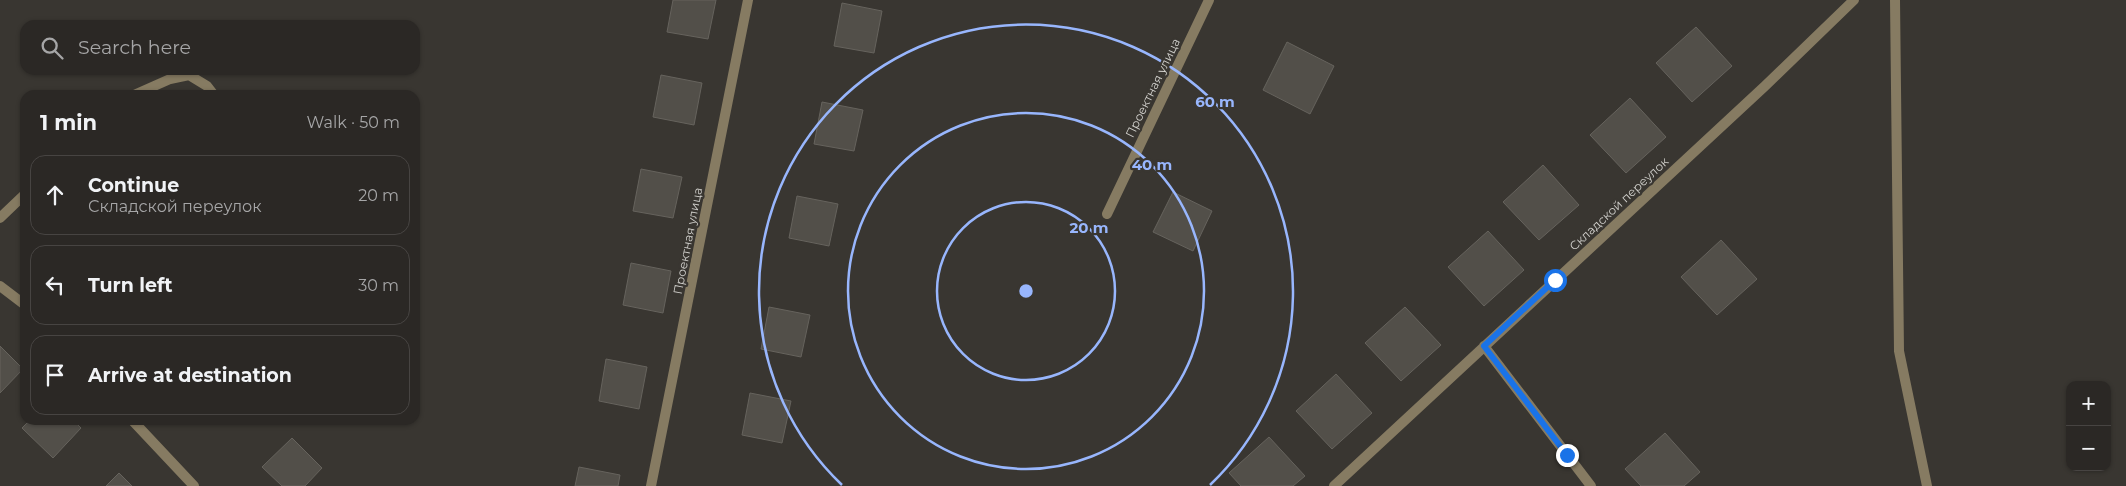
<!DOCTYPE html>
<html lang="en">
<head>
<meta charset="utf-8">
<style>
	body { margin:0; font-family:Montserrat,sans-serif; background:#373432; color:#f1f3f6 }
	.controls { position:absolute; right:15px; bottom:15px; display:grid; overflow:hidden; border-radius:10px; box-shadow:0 1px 4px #0004 }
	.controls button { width:45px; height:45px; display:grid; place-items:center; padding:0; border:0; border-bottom:1px solid #474442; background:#2b2825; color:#f1f3f6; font:25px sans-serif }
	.stop { position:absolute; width:15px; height:15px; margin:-11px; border:4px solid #1a73e8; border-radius:50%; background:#fff }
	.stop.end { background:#1a73e8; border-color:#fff; box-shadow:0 1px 5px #0008 }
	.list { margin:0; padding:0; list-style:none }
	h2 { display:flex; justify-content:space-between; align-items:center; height:65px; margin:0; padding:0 20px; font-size:21px }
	h2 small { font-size:16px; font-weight:400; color:#a6a6a7 }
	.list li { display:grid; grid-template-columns:32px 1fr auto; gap:15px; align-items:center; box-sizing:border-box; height:80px; margin:0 10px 10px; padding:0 10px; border:1px solid #474442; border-radius:15px }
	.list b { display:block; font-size:19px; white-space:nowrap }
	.list p { margin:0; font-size:16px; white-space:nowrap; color:#a6a6a7 }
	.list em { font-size:16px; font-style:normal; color:#a6a6a7 }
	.icon { flex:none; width:28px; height:28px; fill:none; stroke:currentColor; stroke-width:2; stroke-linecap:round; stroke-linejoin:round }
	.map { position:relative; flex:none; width:2126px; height:486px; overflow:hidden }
	.search { position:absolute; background:#2b2825; box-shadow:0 1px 4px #0004; left:20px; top:20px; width:400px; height:55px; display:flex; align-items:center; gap:12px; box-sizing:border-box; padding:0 18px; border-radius:15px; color:#a6a6a7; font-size:19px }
	.panel { position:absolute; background:#2b2825; box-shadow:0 1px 4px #0004; left:20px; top:90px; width:400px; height:335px; border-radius:15px }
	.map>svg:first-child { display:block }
	.building { fill:#524f49; stroke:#66635d }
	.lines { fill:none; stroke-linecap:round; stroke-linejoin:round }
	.lane { stroke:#867b62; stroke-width:10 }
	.street { stroke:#867b62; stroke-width:10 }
	.route { stroke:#1a73e8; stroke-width:6 }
	.ring { fill:none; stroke:#98b6fd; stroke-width:2.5 }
	.labels { text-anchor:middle; stroke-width:4.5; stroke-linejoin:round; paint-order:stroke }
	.street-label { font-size:12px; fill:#d3d2ce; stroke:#393631 }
	.centre { fill:#98b6fd; stroke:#393631; stroke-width:2.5 }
	.ring-label { font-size:15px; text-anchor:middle; font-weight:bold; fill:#98b6fd; stroke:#393631; stroke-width:4.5; stroke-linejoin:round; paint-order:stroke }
</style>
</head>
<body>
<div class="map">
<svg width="2126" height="486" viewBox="0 0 2126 486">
	<rect width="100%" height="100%" fill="#393631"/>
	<path class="building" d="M673 0H716L708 39 667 32Z
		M842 3 882 11 874 53 834 46Z
		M1696 27 1732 66 1692 102 1656 63Z
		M1287 42 1334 66 1310 114 1263 90Z
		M661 75 702 83 694 125 653 117Z
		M1630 98 1666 137 1626 173 1590 135Z
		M822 102 863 110 854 151 814 144Z
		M1543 165 1579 205 1539 240 1503 202Z
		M641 169 682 177 673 218 633 211Z
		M1173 192 1212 211 1193 251 1153 232Z
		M797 196 838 204 829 246 789 238Z
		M1488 231 1524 270 1484 306 1448 267Z
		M1721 240 1757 279 1717 315 1681 277Z
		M631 263 671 271 663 313 623 305Z
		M769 307 810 315 801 357 761 349Z
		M1405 307 1441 345 1401 381 1365 343Z
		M0 346 23 369 0 393Z
		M606 359 647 367 639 409 599 401Z
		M1336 374 1372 413 1332 449 1296 411Z
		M750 393 791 401 782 443 742 435Z
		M30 420H73L81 428 53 458 22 428Z
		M1665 433 1700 472 1684 486H1641L1625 469Z
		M1269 437 1305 476 1293 486H1241L1229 473Z
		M292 438 322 468 305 486H282L262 467Z
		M579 467 620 475 618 486H575Z
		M119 473 132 486H106Z"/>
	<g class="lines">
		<path class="lane" d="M134 95 170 79 189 75 207 86 214 95
			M0 218 25 194"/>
		<path class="street" d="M1895 0 1899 351 1927 486
			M1107 214 1209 0
			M0 286 25 305
			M1484 346 1591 486
			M132 420 194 486
			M651 486 748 0
			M1334 486 1765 86 1854 0"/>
	</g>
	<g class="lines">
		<path class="route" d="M1555 280 1484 346 1567 455"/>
	</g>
	<g class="ring">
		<circle cx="1026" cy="291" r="89"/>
		<circle cx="1026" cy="291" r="178"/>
		<path d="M842 485A267 267 0 1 1 1210 485"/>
	</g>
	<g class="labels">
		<g class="street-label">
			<text transform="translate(1153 88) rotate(-64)" y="4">Проектная улица</text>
			<text transform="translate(1619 204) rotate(-43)" y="4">Складской переулок</text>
			<text transform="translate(688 241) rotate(-79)" y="4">Проектная улица</text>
		</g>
	</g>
	<circle cx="1026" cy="291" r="8" class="centre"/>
	<g class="ring-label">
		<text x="1215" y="107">60 m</text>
		<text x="1152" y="170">40 m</text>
		<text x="1089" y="233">20 m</text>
	</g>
</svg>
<div class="controls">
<button>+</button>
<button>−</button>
</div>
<div class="stop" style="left:1555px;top:280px"></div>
<div class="stop end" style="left:1567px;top:455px"></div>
<div class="search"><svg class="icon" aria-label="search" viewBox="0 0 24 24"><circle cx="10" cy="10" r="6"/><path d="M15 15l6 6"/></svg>Search here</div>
<section class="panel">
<h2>1 min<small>Walk · 50 m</small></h2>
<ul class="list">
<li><svg class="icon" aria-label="ahead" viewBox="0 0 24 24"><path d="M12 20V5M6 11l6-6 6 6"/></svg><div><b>Continue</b><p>Складской переулок</p></div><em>20 m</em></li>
<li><svg class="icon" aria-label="left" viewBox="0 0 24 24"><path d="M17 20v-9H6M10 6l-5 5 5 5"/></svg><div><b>Turn left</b></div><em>30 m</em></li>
<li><svg class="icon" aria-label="arrive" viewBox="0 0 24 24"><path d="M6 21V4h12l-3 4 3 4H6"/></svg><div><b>Arrive at destination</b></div></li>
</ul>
</section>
</div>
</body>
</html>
